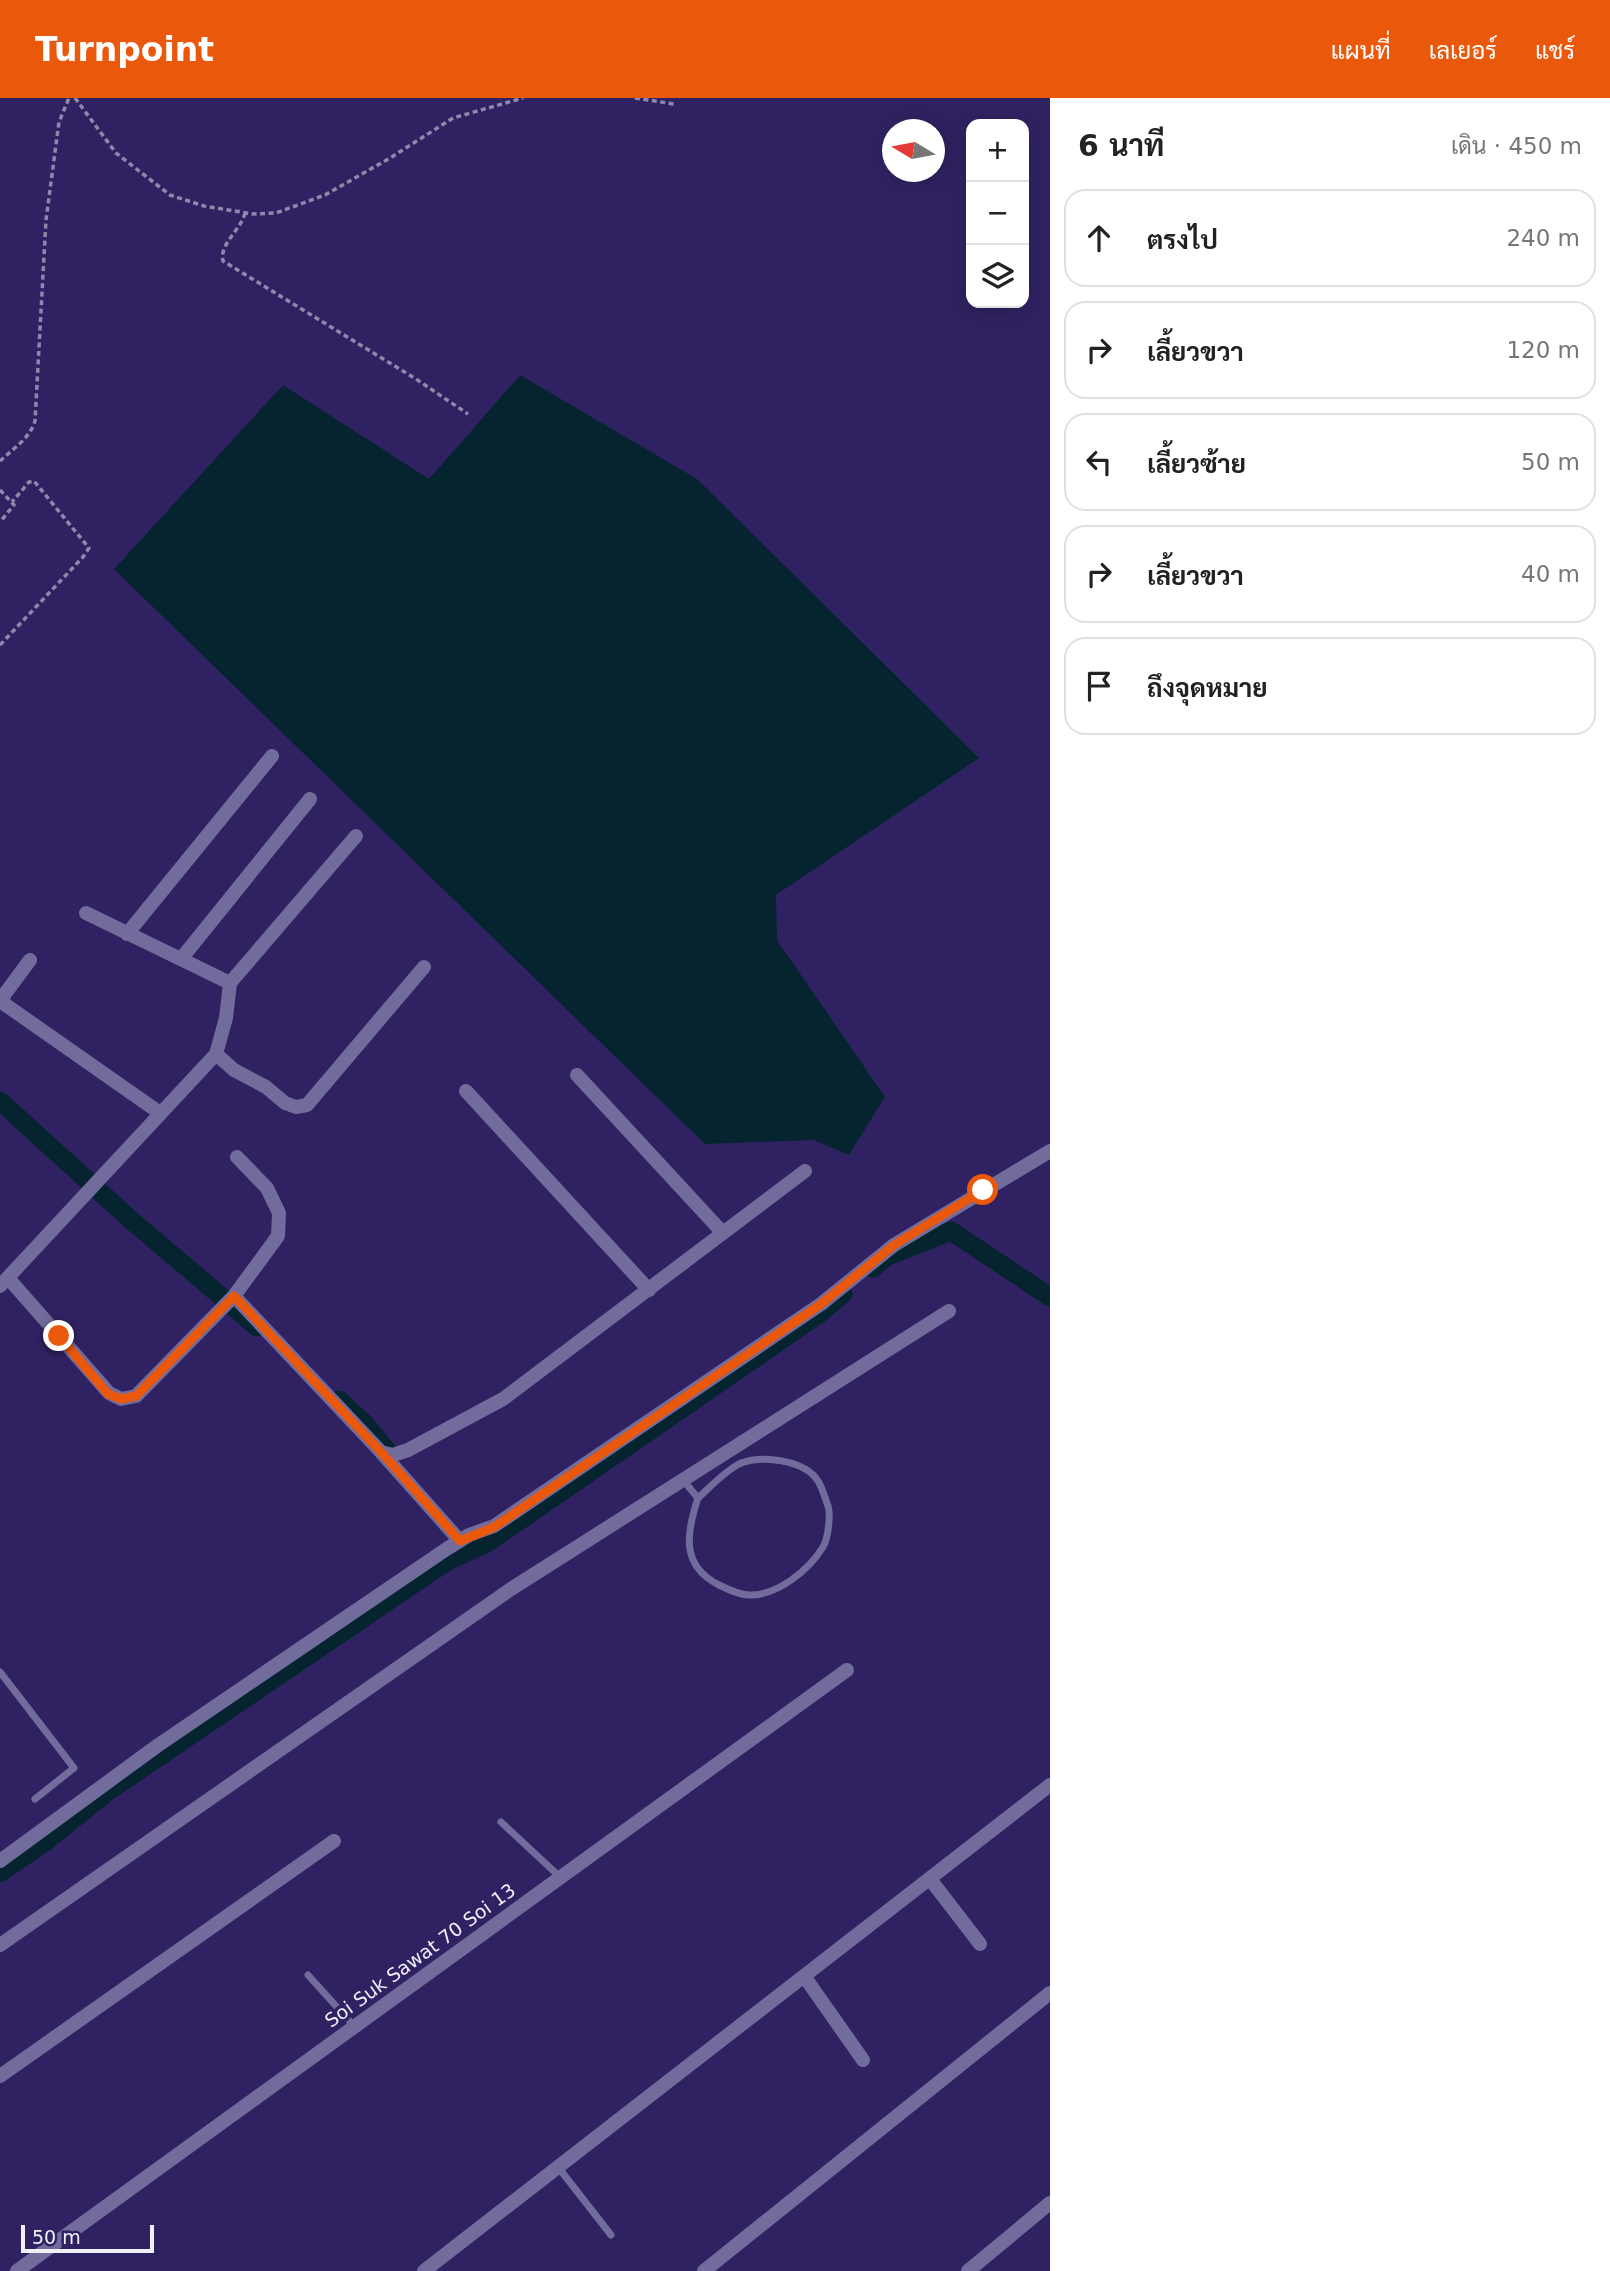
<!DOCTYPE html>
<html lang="th">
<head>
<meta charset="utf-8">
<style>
	body { margin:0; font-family:"DejaVu Sans",Sarabun,sans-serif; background:#f2f2f2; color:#222 }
	.controls { position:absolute; right:21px; top:21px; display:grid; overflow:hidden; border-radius:14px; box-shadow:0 4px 18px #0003 }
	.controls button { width:63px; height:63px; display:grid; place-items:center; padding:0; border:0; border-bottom:2px solid #e0e0e0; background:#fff; color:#222; font:35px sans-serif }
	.compass { position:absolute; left:882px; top:21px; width:63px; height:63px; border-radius:50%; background:#fff; box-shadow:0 4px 18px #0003; rotate:280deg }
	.scale { position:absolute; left:21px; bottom:18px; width:133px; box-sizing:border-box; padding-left:7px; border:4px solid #f0f0f8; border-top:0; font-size:19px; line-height:24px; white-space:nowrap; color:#f0f0f8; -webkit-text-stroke:5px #302262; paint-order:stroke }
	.stop { position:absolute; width:21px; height:21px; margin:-16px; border:5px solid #ea580c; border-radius:50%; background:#fff }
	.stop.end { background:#ea580c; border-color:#fff; box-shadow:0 2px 7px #0008 }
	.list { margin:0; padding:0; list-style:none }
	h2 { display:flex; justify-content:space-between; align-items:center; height:91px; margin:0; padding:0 28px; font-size:30px }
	h2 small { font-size:23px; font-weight:400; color:#767676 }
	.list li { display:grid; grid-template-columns:46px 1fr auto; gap:21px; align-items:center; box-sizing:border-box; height:98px; margin:0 14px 14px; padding:0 14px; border:2px solid #e0e0e0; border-radius:21px }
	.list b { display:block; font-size:26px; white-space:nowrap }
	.list em { font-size:23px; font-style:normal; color:#767676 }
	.icon { flex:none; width:38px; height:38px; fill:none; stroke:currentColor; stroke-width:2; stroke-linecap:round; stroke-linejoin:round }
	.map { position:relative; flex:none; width:1050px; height:2173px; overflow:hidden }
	header { display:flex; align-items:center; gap:42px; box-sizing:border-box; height:98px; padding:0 35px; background:#ea580c; color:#fff }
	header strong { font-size:33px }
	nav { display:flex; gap:38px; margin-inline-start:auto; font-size:24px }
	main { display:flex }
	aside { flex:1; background:#fff }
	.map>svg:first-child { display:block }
	.water { fill:#062430 }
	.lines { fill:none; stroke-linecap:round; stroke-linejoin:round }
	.canal { stroke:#062430; stroke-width:19 }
	.path { stroke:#8f88ac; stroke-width:3.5; stroke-dasharray:5 3.5; stroke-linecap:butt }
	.service { stroke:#716c9c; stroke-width:7 }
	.minor { stroke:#716c9c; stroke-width:14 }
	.route { stroke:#ea580c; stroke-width:9 }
	.labels { text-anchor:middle; stroke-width:7; stroke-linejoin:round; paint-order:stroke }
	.street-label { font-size:19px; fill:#f0f0f8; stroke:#302262 }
</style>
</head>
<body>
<header>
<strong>Turnpoint</strong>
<nav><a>แผนที่</a><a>เลเยอร์</a><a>แชร์</a></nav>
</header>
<main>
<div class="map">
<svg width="1050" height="2173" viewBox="0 0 1050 2173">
	<rect width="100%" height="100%" fill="#302262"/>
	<path class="water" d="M520 277 697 381 979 660 776 797 777 842 885 999 849 1057 814 1042 705 1046 114 471 283 287 429 381Z"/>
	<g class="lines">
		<path class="canal" d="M0 1003 131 1122 257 1229
			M873 1170 886 1159 951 1133 1050 1199
			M339 1302 364 1325 388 1354
			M0 1775 45 1744 107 1694 446 1464 487 1445 819 1216 843 1196"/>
		<path class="path" d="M75 0 116 55 170 97 204 108 253 116 276 115 325 97 390 60 453 20 523 0
			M635 0 674 6
			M245 115C241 132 219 146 223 163L416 281 468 316
			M0 363C13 351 30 340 35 323L46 122 59 24 69 0
			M0 392 14 407 0 424
			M0 547 83 459 89 450 34 383 29 384 12 404"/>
		<path class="service" d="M683 1382 698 1400C710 1389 724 1374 739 1366 760 1356 805 1362 818 1383 822 1389 825 1400 828 1408 831 1417 828 1441 823 1449 809 1472 777 1498 749 1497 740 1497 727 1491 719 1487 681 1468 686 1436 698 1400
			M0 1574 74 1670 35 1701
			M501 1724 560 1779
			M308 1877 354 1928
			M558 2069 611 2137"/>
		<path class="minor" d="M86 815 230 885
			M127 836 272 658
			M181 861 310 701
			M30 862 4 897 3 905 160 1015
			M216 956 234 972 266 989 285 1005 296 1009 307 1007 424 869
			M577 977 723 1135
			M466 993 649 1192
			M9 1181 109 1295 121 1301 136 1298 234 1198 278 1138 279 1115 267 1090 237 1059
			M0 1188 216 956 226 920 230 885 356 738
			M234 1198 381 1354 460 1443
			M381 1354 393 1357 408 1352 503 1301 805 1073
			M0 1763 157 1648 445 1452 469 1437 494 1428 821 1206 894 1147 1050 1053
			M930 1781 980 1846
			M0 1847 511 1491 949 1213
			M804 1878 863 1962
			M0 1978 334 1743
			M17 2173 847 1572
			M424 2173 1050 1687
			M704 2173 1050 1895
			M968 2173 1050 2105"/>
	</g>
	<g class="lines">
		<path class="route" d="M59 1238 108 1296 121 1301 136 1298 234 1198 381 1354 460 1443 494 1429 821 1206 894 1147 983 1092"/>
	</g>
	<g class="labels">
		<g class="street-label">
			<text transform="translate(420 1857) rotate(-36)" y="7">Soi Suk Sawat 70 Soi 13</text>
		</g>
	</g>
</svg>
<div class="controls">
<button>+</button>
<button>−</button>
<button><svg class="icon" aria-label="layers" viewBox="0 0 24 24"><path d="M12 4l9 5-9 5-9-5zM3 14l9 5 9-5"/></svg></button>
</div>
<svg class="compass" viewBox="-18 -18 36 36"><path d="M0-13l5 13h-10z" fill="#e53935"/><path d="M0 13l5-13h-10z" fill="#767676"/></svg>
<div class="scale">50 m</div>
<div class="stop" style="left:983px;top:1092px"></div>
<div class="stop end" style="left:59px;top:1238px"></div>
</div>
<aside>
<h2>6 นาที<small>เดิน · 450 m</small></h2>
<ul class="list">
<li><svg class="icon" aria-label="ahead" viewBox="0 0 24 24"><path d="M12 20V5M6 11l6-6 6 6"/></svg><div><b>ตรงไป</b></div><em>240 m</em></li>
<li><svg class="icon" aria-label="right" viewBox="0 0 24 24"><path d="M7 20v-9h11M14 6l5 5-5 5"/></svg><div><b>เลี้ยวขวา</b></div><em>120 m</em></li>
<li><svg class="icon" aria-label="left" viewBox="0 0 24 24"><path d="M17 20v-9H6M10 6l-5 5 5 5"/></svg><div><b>เลี้ยวซ้าย</b></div><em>50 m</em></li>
<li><svg class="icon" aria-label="right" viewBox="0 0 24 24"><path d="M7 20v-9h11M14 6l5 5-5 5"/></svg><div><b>เลี้ยวขวา</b></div><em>40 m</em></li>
<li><svg class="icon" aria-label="arrive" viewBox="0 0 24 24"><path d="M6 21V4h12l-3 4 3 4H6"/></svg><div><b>ถึงจุดหมาย</b></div></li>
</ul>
</aside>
</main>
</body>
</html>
